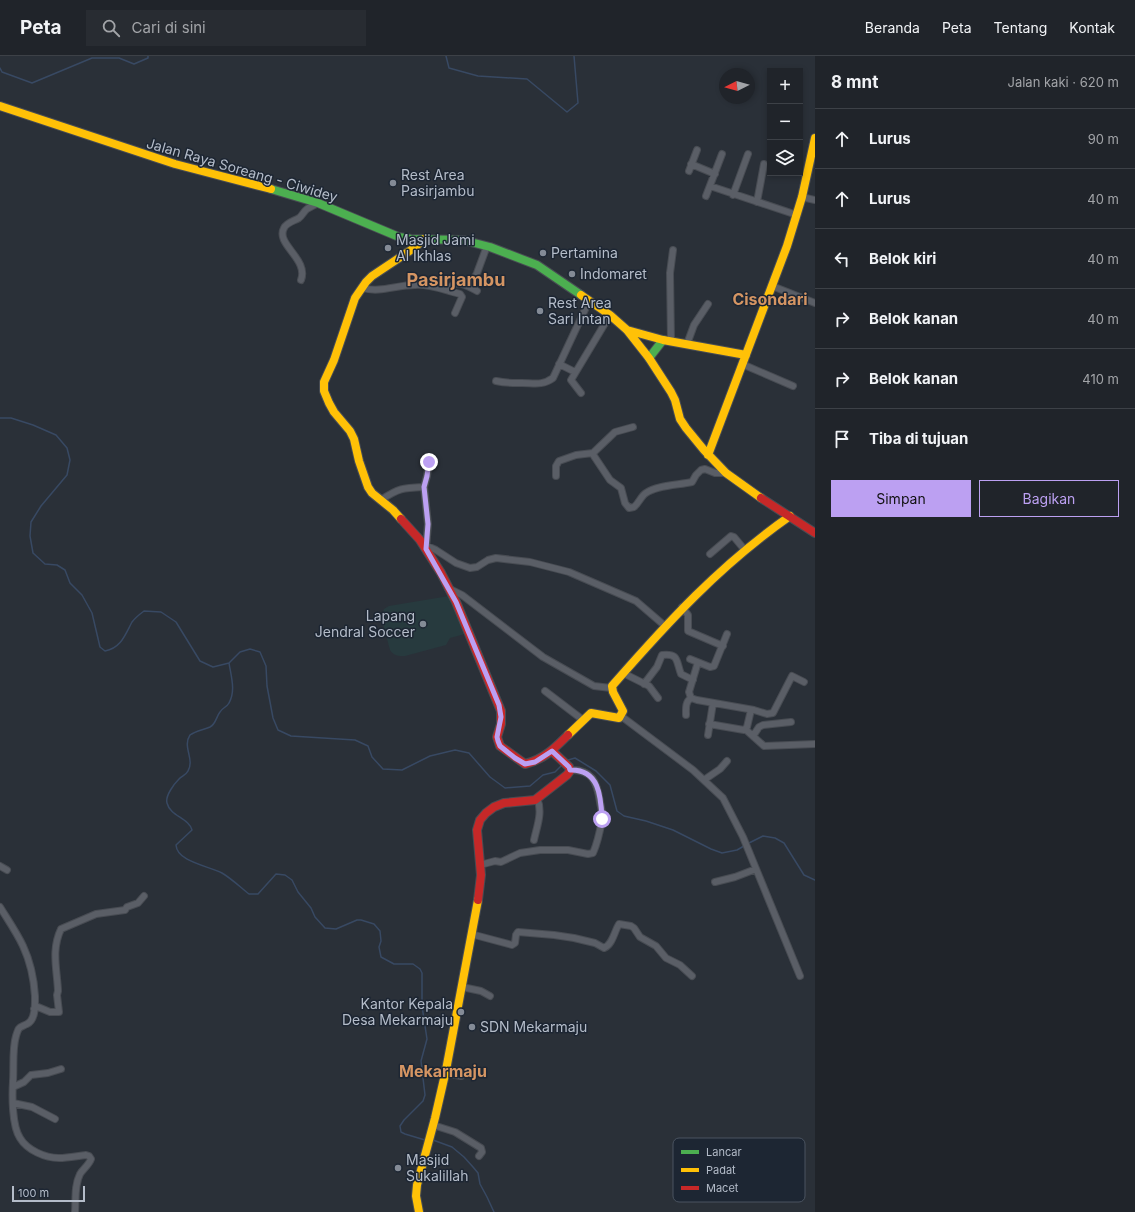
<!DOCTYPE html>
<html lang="id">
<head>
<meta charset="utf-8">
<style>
	body { margin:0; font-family:Inter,sans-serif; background:#282c32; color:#f1f3f6 }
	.controls { position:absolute; right:12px; top:12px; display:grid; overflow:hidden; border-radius:0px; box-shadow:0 2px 6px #0003 }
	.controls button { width:36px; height:36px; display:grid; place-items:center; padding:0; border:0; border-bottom:1px solid #3d4147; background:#20242a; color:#f1f3f6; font:20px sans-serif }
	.compass { position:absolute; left:719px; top:12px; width:36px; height:36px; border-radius:50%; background:#20242a; box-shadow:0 2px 6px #0003; rotate:264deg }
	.scale { position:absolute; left:12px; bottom:10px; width:73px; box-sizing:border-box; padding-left:4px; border:2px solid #b4bcc9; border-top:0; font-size:11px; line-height:14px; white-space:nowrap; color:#b4bcc9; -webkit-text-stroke:3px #1d2633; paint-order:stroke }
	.stop { position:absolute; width:12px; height:12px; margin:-9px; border:3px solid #bca0f2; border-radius:50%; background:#fff }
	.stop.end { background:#bca0f2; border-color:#fff; box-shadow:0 1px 4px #0008 }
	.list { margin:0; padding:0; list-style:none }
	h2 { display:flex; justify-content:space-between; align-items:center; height:52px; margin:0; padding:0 16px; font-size:17px }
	h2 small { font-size:13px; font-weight:400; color:#a2a4a8 }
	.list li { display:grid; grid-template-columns:26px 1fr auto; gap:12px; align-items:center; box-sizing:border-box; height:60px; padding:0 16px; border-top:1px solid #3d4147 }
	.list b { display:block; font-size:15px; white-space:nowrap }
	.list em { font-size:13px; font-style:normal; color:#a2a4a8 }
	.actions { display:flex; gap:8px; padding:12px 16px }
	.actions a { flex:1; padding:9px 0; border:1px solid #bca0f2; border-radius:0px; text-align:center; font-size:14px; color:#bca0f2 }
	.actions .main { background:#bca0f2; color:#111 }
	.icon { flex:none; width:22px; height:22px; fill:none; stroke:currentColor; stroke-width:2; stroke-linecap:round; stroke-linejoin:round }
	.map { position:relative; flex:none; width:815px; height:1156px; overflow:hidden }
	header { display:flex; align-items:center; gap:24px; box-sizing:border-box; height:56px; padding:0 20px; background:#20242a; border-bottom:1px solid #3d4147 }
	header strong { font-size:19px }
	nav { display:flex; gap:22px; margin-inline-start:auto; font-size:14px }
	.search { width:280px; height:36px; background:#282c32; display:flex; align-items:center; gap:10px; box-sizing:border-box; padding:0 14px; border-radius:0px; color:#a2a4a8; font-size:15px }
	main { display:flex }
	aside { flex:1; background:#20242a }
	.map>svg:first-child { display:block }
	.green { fill:#273a3e }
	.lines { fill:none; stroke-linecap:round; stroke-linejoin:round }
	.stream { stroke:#384963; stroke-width:1.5 }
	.street-casing { stroke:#484c53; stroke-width:8 }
	.fast-casing { stroke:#484c53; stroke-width:10 }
	.slow-casing { stroke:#484c53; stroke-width:10 }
	.jam-casing { stroke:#484c53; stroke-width:10 }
	.street { stroke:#5a5e66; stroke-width:6 }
	.fast { stroke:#4caf50; stroke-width:8 }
	.slow { stroke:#ffc107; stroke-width:8 }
	.jam { stroke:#c62828; stroke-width:8 }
	.route { stroke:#bca0f2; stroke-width:5 }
	.poi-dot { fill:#848b96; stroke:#1d2633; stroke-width:1.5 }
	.labels { text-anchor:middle; stroke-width:3; stroke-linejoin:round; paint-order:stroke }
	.street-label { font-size:14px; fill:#b4bcc9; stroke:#1d2633 }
	.poi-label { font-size:14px; fill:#b4bcc9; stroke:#1d2633; text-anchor:start }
	.quarter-label { font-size:16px; font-weight:bold; fill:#d59563; stroke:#1d2633 }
	.district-label { font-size:18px; font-weight:bold; fill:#d59563; stroke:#1d2633 }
	.key { fill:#1d2633; stroke:#4a5360; stroke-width:1 }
	.key-label { font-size:11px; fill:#b4bcc9 }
</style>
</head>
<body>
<header>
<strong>Peta</strong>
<div class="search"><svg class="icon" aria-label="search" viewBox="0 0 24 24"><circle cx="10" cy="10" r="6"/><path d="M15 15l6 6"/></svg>Cari di sini</div>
<nav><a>Beranda</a><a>Peta</a><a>Tentang</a><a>Kontak</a></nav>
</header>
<main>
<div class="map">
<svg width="815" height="1156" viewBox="0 0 815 1156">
	<rect width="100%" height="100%" fill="#2a3038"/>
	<path class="green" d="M449 540 451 541 465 578 450 582 446 589 405 600C398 600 394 600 390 594L381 561 384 553 389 550Z"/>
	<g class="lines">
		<path class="stream" d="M446 0 449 12 478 20 527 23 567 56 578 47 574 0
			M0 12 2 16 32 27 92 2H119L134 8 148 2V0
			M0 362H11L33 369 56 379 67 392 70 404 67 419 41 450 31 466 30 480 33 497 45 508 57 509 65 514 70 527 82 539 92 557 100 591 105 595C121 592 125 579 132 566 135 562 140 558 144 555L161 556 176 566 200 605 213 611 229 607 240 596 250 593 260 596 266 610 267 630 273 662 278 674 291 680 355 684 368 690 372 701 383 713 402 714 430 700 455 694 469 697 490 721 505 732 530 730 543 719 555 716 563 708
			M229 607C231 620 236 635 229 647 227 651 222 652 220 656 216 661 216 668 210 671 203 674 196 675 190 679 182 691 195 703 188 715 186 719 182 720 179 723 174 728 165 740 167 747 170 760 189 762 192 774L176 789C177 806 209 810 222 817 232 823 240 831 249 838H258L276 818 285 819 292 824 298 836 311 852 315 861 325 872 336 873 357 864H361L374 868 380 875 381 885 379 891 381 901 394 908H413L420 913 422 917V950L427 983 421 1005 425 1039 423 1045 404 1064 400 1070 401 1076 405 1078 425 1084
			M568 704 575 702 596 715 610 729 617 755 624 760 646 765 673 774 711 793 722 797 737 794 744 790
			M747 788 763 780 775 782 784 787 804 819 815 824
			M433 1084 452 1091 464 1101 473 1111 478 1117 480 1128 487 1141 494 1156"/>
		<g class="street-casing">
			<path id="street" d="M691 108 715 118
				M689 115 697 94
				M710 130 797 159
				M733 139 748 98
				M706 140 722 98
				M802 141 815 144
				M757 146 764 108
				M301 224C309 203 275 188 284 172 286 167 294 165 299 162 302 160 304 155 307 153 310 151 315 149 318 147
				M772 230 815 247
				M470 231 477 217 487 190
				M362 232C381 237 396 229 415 229 425 228 439 232 449 235 450 233 451 230 453 229 459 224 471 232 477 235
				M449 235 460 238 462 241 455 257
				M671 285 670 217 673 194
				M687 288 694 269 708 248
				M559 308 575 316
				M742 308 793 330
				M496 325C505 327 509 327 518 327 531 326 541 331 553 322L589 245
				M581 337 571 324 610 259
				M633 371 615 376 593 397 594 400 610 424 621 432 625 447 629 452 634 451C639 447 641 440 646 437 657 429 679 429 692 426L696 419 701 414 705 413 715 417H725
				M556 420V410L559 405 576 399 593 397
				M381 444C399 432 403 432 424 431
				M427 490 436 494 456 507 470 512 477 511 488 504 496 502 530 506 569 516 636 545 665 570
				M426 493 428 468 424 431 427 420 429 406
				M710 498 731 480 734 481 744 493
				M448 532 462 539 543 601 594 630 611 632
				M682 551 688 559V575L723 590
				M690 603 710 611 714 610 727 578
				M698 606 689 636 691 642 697 644 754 654 767 658 773 657 792 620 804 626
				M623 617 649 630 658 642
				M644 628 657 611 662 599C679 597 676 605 681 618L693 624
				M545 635 583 664
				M686 659C686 653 685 646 691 642
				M621 660 693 714 723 742 743 781 800 920
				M709 668 744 674 747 671 751 654
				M745 673 764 690 815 688
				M708 679 713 647
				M753 680 759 671 763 669 791 666
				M704 724 720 713 727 705
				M534 784C537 770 543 756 537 742
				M480 809 495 805 501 806 520 797 540 794H568L588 798 593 797C597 788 600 775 602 764 603 758 601 752 600 746 597 726 592 713 570 714
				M0 810 7 814
				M715 826 735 821 756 813
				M0 851C8 864 17 877 23 890 30 905 34 924 35 940 35 948 36 964 27 968 19 972 19 970 16 980 12 993 14 1012 13 1025 12 1040 12 1070 20 1082 27 1094 45 1102 59 1102 68 1102 77 1100 86 1099L89 1100 91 1103C89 1109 83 1113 80 1118 74 1130 76 1144 75 1156
				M471 878 512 889 515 887 516 879 518 876 554 879 574 882 595 887 604 892C613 888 614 876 619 868L631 870 634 872 640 881 656 890 666 902 680 909 692 920
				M462 931 481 935 490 940
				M34 953 38 951 50 956H59L57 939 58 935C57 913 51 894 61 873L96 858 125 854 127 851 138 847 144 840
				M445 1017 461 1020
				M13 1031 24 1026 31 1019 48 1017 61 1013
				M13 1047 32 1051 55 1063
				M433 1069 455 1076 481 1092 482 1096 479 1100"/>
		</g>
		<g class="fast-casing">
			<path id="fast" d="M271 133 318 147 399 181 411 183 463 184 490 191 537 209 581 239
				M649 302 663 284"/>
		</g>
		<g class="slow-casing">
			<path id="slow" d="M0 50 175 108 271 133
				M581 239 610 259 627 274 649 302 671 336 675 344 680 363 686 372 704 394 726 417 761 442
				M627 274 663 284 746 299
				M708 399 787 190 802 141 815 82
				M401 463 393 454 372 437 368 431 359 405 354 383 350 375 334 356 329 347 324 335V326L334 304 355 242 366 226 372 220 414 192 424 183
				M568 679 591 657 619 662 623 655 613 636 612 630C668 566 720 509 790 460
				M419 1156 416 1140 417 1129 435 1062 446 1014 478 844"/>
		</g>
		<g class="jam-casing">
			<path id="jam" d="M761 442 815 477
				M401 463 420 484 441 517 456 546 501 655V668L497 681 500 690 525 708C543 704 555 692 568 679
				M478 844 481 819 477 774 480 764 486 757 494 751 504 747 535 744 567 719 570 715 569 711 552 695"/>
		</g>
		<use href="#street" class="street"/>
		<use href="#fast" class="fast"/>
		<use href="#slow" class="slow"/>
		<use href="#jam" class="jam"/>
	</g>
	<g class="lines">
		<path class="route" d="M429 406 427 420 424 431 428 468 426 493 456 546 499 649 501 661 497 681 498 685 500 690 515 702 525 708 535 706 552 695 569 711 570 714C599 713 601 740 602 763"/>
	</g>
	<g class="poi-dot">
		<circle cx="393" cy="127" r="4"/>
		<circle cx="388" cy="192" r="4"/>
		<circle cx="543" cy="197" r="4"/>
		<circle cx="572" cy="218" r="4"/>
		<circle cx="540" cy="255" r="4"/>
		<circle cx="423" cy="568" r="4"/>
		<circle cx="461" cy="956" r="4"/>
		<circle cx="472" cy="971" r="4"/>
		<circle cx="398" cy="1112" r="4"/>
	</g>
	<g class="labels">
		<g class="street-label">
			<text transform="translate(242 114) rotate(16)" y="5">Jalan Raya Soreang - Ciwidey</text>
		</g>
		<g class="poi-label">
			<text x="401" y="124">Rest Area<tspan x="401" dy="16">Pasirjambu</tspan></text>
			<text x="396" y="189">Masjid Jami<tspan x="396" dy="16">Al Ikhlas</tspan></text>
			<text x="551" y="202">Pertamina</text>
			<text x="580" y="223">Indomaret</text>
			<text x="548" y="252">Rest Area<tspan x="548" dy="16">Sari Intan</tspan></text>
			<text x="415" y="565" text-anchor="end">Lapang<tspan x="415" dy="16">Jendral Soccer</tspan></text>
			<text x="453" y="953" text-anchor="end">Kantor Kepala<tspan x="453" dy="16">Desa Mekarmaju</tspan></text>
			<text x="480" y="976">SDN Mekarmaju</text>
			<text x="406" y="1109">Masjid<tspan x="406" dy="16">Sukalillah</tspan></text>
		</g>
		<g class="quarter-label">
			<text x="770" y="249">Cisondari</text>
			<text x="443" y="1021">Mekarmaju</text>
		</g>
		<g class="district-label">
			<text x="456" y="230">Pasirjambu</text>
		</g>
	</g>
	<rect x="673" y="1082" width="132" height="64" rx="6" class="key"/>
	<rect x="681" y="1094" width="18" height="4" fill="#4caf50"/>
	<rect x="681" y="1112" width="18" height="4" fill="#ffc107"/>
	<rect x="681" y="1130" width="18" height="4" fill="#c62828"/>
	<g class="key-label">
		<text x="706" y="1100">Lancar</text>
		<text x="706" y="1118">Padat</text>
		<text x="706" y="1136">Macet</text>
	</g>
</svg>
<div class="controls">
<button>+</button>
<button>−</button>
<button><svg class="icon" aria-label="layers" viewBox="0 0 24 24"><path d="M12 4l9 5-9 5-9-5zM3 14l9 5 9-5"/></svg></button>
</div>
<svg class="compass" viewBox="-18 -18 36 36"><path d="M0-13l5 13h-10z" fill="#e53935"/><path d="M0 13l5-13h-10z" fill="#a2a4a8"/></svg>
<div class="scale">100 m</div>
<div class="stop" style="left:602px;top:763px"></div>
<div class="stop end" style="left:429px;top:406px"></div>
</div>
<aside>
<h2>8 mnt<small>Jalan kaki · 620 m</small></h2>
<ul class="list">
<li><svg class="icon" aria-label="ahead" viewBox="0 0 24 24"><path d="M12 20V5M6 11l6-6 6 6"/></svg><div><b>Lurus</b></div><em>90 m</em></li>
<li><svg class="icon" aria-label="ahead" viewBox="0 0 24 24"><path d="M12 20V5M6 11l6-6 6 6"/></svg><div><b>Lurus</b></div><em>40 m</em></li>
<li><svg class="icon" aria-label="left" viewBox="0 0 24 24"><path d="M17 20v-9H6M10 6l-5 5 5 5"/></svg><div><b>Belok kiri</b></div><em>40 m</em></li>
<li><svg class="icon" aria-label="right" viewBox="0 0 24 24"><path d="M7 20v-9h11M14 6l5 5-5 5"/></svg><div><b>Belok kanan</b></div><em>40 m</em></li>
<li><svg class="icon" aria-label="right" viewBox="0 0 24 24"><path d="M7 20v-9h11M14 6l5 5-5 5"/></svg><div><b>Belok kanan</b></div><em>410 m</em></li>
<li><svg class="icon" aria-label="arrive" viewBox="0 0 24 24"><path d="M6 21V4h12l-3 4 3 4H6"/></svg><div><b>Tiba di tujuan</b></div></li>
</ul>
<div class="actions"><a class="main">Simpan</a><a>Bagikan</a></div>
</aside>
</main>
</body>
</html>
